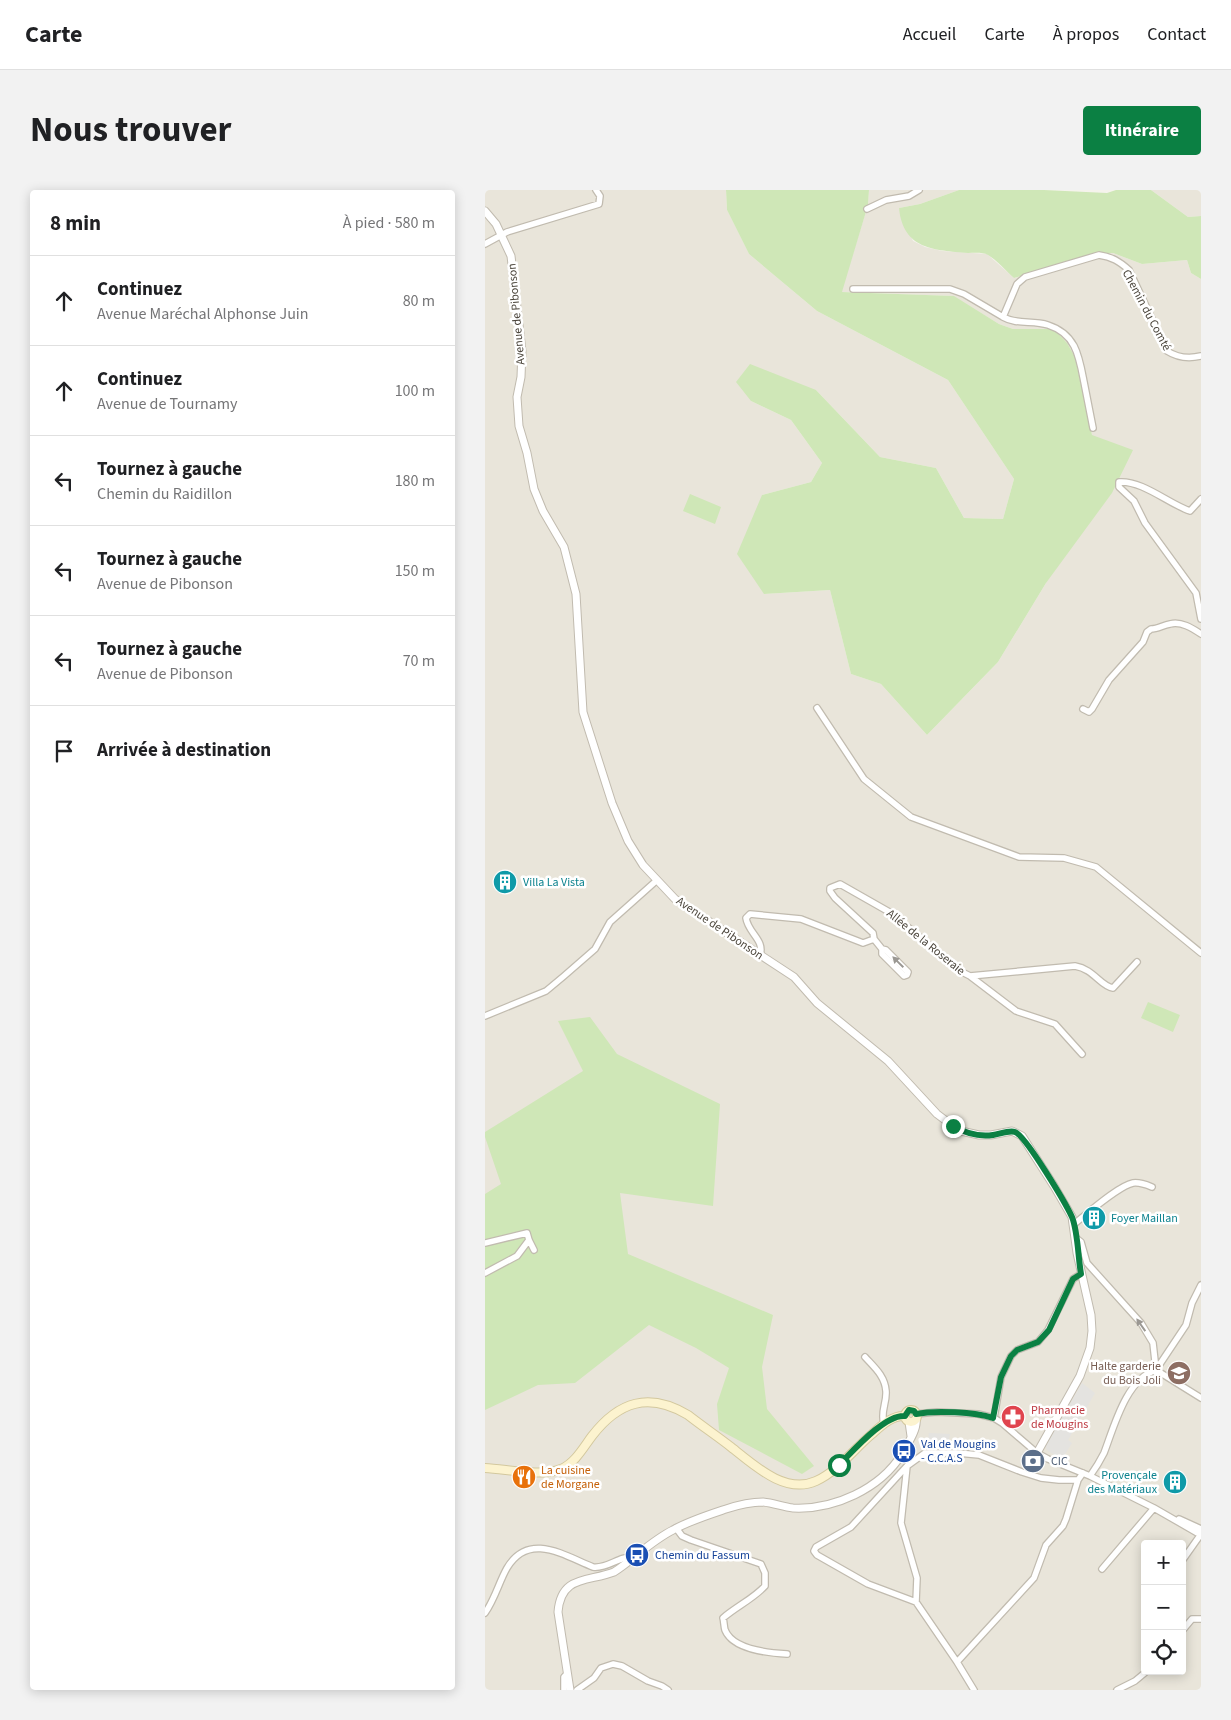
<!DOCTYPE html>
<html lang="fr">
<head>
<meta charset="utf-8">
<style>
	body { margin:0; font-family:"Source Sans 3",sans-serif; background:#f2f2f2; color:#202124 }
	.controls { position:absolute; right:15px; bottom:15px; display:grid; overflow:hidden; border-radius:5px; box-shadow:0 2px 12px #0003 }
	.controls button { width:45px; height:45px; display:grid; place-items:center; padding:0; border:0; border-bottom:1px solid #e0e0e0; background:#fff; color:#202124; font:25px sans-serif }
	.stop { position:absolute; width:15px; height:15px; margin:-11px; border:4px solid #0b8043; border-radius:50%; background:#fff }
	.stop.end { background:#0b8043; border-color:#fff; box-shadow:0 1px 5px #0008 }
	.list { margin:0; padding:0; list-style:none }
	h2 { display:flex; justify-content:space-between; align-items:center; height:65px; margin:0; padding:0 20px; font-size:21px }
	h2 small { font-size:16px; font-weight:400; color:#757577 }
	.list li { display:grid; grid-template-columns:32px 1fr auto; gap:15px; align-items:center; box-sizing:border-box; height:90px; padding:0 20px; border-top:1px solid #e0e0e0 }
	.list b { display:block; font-size:19px; white-space:nowrap }
	.list p { margin:0; font-size:16px; white-space:nowrap; color:#757577 }
	.list em { font-size:16px; font-style:normal; color:#757577 }
	.icon { flex:none; width:28px; height:28px; fill:none; stroke:currentColor; stroke-width:2; stroke-linecap:round; stroke-linejoin:round }
	.map { position:relative; flex:none; width:716px; height:1500px; overflow:hidden; border-radius:5px }
	header { display:flex; align-items:center; gap:30px; box-sizing:border-box; height:70px; padding:0 25px; background:#fff; border-bottom:1px solid #e0e0e0 }
	header strong { font-size:24px }
	nav { display:flex; gap:28px; margin-inline-start:auto; font-size:18px }
	.intro { display:flex; align-items:center; justify-content:space-between; box-sizing:border-box; height:120px; padding:0 30px }
	h1 { margin:0; font-size:35px }
	.button { padding:12px 22px; border-radius:5px; background:#0b8043; color:#fff; font-size:18px; font-weight:700 }
	main { display:flex; gap:30px; padding:0 30px }
	aside { flex:1; background:#fff; border-radius:5px; box-shadow:0 2px 12px #0003 }
	.map>svg:first-child { display:block }
	.residential { fill:#e9e5da; fill-rule:evenodd }
	.green { fill:#cfe7b7 }
	.parking { fill:#e4e3e0 }
	.lines { fill:none; stroke-linecap:round; stroke-linejoin:round }
	.minor-casing { stroke:#c1bbaf; stroke-width:8 }
	.tertiary-casing { stroke:#c1bbaf; stroke-width:9 }
	.secondary-casing { stroke:#d3c89e; stroke-width:10 }
	.minor { stroke:#fff; stroke-width:5.5 }
	.tertiary { stroke:#fff; stroke-width:7 }
	.secondary { stroke:#fcf3cf; stroke-width:8 }
	.oneway { fill:#9b9893 }
	.route { stroke:#0b8043; stroke-width:6 }
	.labels { text-anchor:middle; stroke-width:5; stroke-linejoin:round; paint-order:stroke }
	.street-label { font-size:12px; fill:#4a443a; stroke:#fff }
	.culture-label { font-size:12px; fill:#0d838f; stroke:#fff; text-anchor:start }
	.education-label { font-size:12px; fill:#785e54; stroke:#fff; text-anchor:end }
	.health-label { font-size:12px; fill:#be3a42; stroke:#fff; text-anchor:start }
	.transit-label { font-size:12px; fill:#164399; stroke:#fff; text-anchor:start }
	.service-label { font-size:12px; fill:#4e5e75; stroke:#fff; text-anchor:start }
	.food-label { font-size:12px; fill:#c56008; stroke:#fff; text-anchor:start }
</style>
</head>
<body>
<header>
<strong>Carte</strong>
<nav><a>Accueil</a><a>Carte</a><a>À propos</a><a>Contact</a></nav>
</header>
<div class="intro"><h1>Nous trouver</h1><a class="button">Itinéraire</a></div>
<main>
<aside>
<h2>8 min<small>À pied · 580 m</small></h2>
<ul class="list">
<li><svg class="icon" aria-label="ahead" viewBox="0 0 24 24"><path d="M12 20V5M6 11l6-6 6 6"/></svg><div><b>Continuez</b><p>Avenue Maréchal Alphonse Juin</p></div><em>80 m</em></li>
<li><svg class="icon" aria-label="ahead" viewBox="0 0 24 24"><path d="M12 20V5M6 11l6-6 6 6"/></svg><div><b>Continuez</b><p>Avenue de Tournamy</p></div><em>100 m</em></li>
<li><svg class="icon" aria-label="left" viewBox="0 0 24 24"><path d="M17 20v-9H6M10 6l-5 5 5 5"/></svg><div><b>Tournez à gauche</b><p>Chemin du Raidillon</p></div><em>180 m</em></li>
<li><svg class="icon" aria-label="left" viewBox="0 0 24 24"><path d="M17 20v-9H6M10 6l-5 5 5 5"/></svg><div><b>Tournez à gauche</b><p>Avenue de Pibonson</p></div><em>150 m</em></li>
<li><svg class="icon" aria-label="left" viewBox="0 0 24 24"><path d="M17 20v-9H6M10 6l-5 5 5 5"/></svg><div><b>Tournez à gauche</b><p>Avenue de Pibonson</p></div><em>70 m</em></li>
<li><svg class="icon" aria-label="arrive" viewBox="0 0 24 24"><path d="M6 21V4h12l-3 4 3 4H6"/></svg><div><b>Arrivée à destination</b></div></li>
</ul>
</aside>
<div class="map">
<svg width="716" height="1500" viewBox="0 0 716 1500">
	<rect width="100%" height="100%" fill="#f5f3ec"/>
	<path class="residential" d="M0 0H241L242 20 264 64 332 121 463 190 529 289 518 329 479 328 451 278 395 267 331 200 266 211 306 230 337 273 326 292 277 305 279 404 345 400 366 484 396 494 442 545 513 472 561 393 607 246 590 167 569 139H528L514 134 468 106 356 102 383 15 384 0H474L435 14 414 18 428 51 440 57 457 61 502 64 529 88 611 63H628L657 74 702 70 706 83 716 89V1500H0ZM660 1354H697V1481H660Z
		M666 0H716V26L703 27Z"/>
	<path class="green" d="M241 0H384L383 15 357 102 469 106 514 134 528 139H569L582 153 590 167 607 245 648 260 627 303 561 393 513 472 442 545 396 494 366 484 345 400 279 404 252 364 277 305 326 292 337 273 306 230 266 211 251 192 265 174 331 200 395 267 451 278 479 328 518 329 529 289 463 190 332 121 264 64 242 20Z
		M474 0H559L622 3 631 0H666L703 27 716 26V89L706 83 702 70 657 74 628 63H611L529 88C521 81 512 70 503 65 498 62 489 63 483 63 450 60 418 60 414 18L435 14Z
		M205 304 236 317 230 334 198 321Z
		M663 812 695 825 688 842 656 828Z
		M105 827 132 864 235 914 228 1016 135 1003 143 1064 288 1125 277 1177 282 1219 329 1276 317 1284 234 1240 232 1214 244 1178 211 1158 164 1135 90 1193 53 1195 0 1220V1004L16 994 0 947V942L98 881 73 831Z"/>
	<path class="parking" d="M597 1193 610 1203 583 1250 587 1253 577 1269 563 1261 560 1257Z
		M444 1243 465 1244 463 1255 442 1257Z"/>
	<g class="lines">
		<g class="minor-casing">
			<path id="minor" d="M382 19 401 10 424 6 434 0
				M0 54 22 42 114 14 115 6 111 0
				M368 99H465L479 104 518 127
				M608 238C605 223 602 207 599 192 594 166 591 144 563 135 548 130 532 135 518 127L532 94 540 87 614 65C627 67 634 71 644 80L682 161C693 168 704 169 716 166
				M716 309 705 321C684 314 657 290 634 292V297L649 311 660 333 711 403 716 429
				M332 518 379 589 426 627 534 667 579 668 611 677 716 763
				M598 519 604 522 607 519 624 490 658 452 662 442 666 439C673 439 678 435 685 434 696 431 707 438 716 444
				M389 749 397 759V764L419 786 422 785 423 782 401 760 397 759
				M275 765C280 750 263 743 261 728L265 724 316 729 378 753 389 749 388 743 350 708 345 701V698L355 694 406 723 477 782 485 786 590 776C609 779 615 796 628 798L652 772
				M485 786 531 821 570 834 597 864
				M0 826 61 801 79 786 110 759 125 732 171 691
				M589 1034C602 1024 633 996 648 993 655 992 662 995 667 997
				M591 1048 596 1052 602 1073 656 1133 668 1153 671 1180 716 1208
				M0 1053 42 1043 44 1050 49 1060
				M0 1083 32 1066 44 1050
				M380 1167C389 1177 400 1186 401 1201 402 1213 395 1222 399 1234
				M431 1224 452 1222 493 1224 509 1228 517 1233 552 1263 563 1269 605 1286 669 1318 716 1345
				M509 1228 516 1187 526 1166 532 1160 553 1152 563 1140 588 1089 596 1084
				M422 1276 416 1333 432 1388 431 1412
				M605 1286C610 1279 615 1271 619 1263 629 1237 641 1189 671 1180L701 1135 707 1113 716 1095
				M694 1329 716 1339
				M191 1338 197 1346 206 1350 276 1374 280 1383V1396C268 1409 252 1416 238 1428 239 1431 239 1437 240 1440 248 1460 284 1463 302 1464
				M697 1371 716 1344
				M617 1379 669 1318
				M0 1423C10 1409 14 1392 22 1378 44 1341 80 1366 108 1377 123 1379 135 1365 147 1368
				M697 1441 707 1429H716
				M472 1472 549 1388 561 1355 578 1336 581 1329 593 1290
				M79 1500V1487L82 1484
				M92 1500 109 1488 116 1478 128 1474 137 1476 163 1491 177 1496 183 1500
				M489 1500 472 1472 431 1412 383 1394 332 1365 329 1361 331 1357 366 1337 422 1276 440 1263H473L494 1265 537 1282 556 1288 574 1290H593L598 1283
				M632 1500 650 1491 662 1481"/>
		</g>
		<g class="tertiary-casing">
			<path id="tertiary" d="M0 21 11 34 26 66 37 161 36 187 32 207 34 236 42 263 49 299 58 321 79 357 91 404 98 522 127 613 143 651 158 675 190 709 309 787 332 813 403 871 452 924 468 936 476 941 494 945H506L527 941 537 946 569 996 587 1027 592 1063 606 1125 607 1141 605 1158 595 1186 552 1263
				M424 1232 426 1246
				M85 1500 73 1422C76 1385 103 1392 129 1382 149 1369 166 1351 188 1340 204 1331 223 1325 241 1319 253 1315 266 1312 278 1312 289 1313 298 1317 308 1318 349 1320 395 1299 417 1264 422 1255 433 1239 431 1229"/>
		</g>
		<g class="secondary-casing">
			<path id="secondary" d="M420 1226a6 6 0 1 1 12 0a6 6 0 1 1-12 0Z
				M0 1278C22 1279 56 1287 76 1279 90 1273 98 1258 107 1246 134 1211 164 1202 203 1225 217 1236 232 1246 246 1257 269 1275 300 1305 331 1291 353 1281 369 1259 387 1244 396 1236 407 1225 420 1226"/>
		</g>
		<use href="#minor" class="minor"/>
		<use href="#tertiary" class="tertiary"/>
		<use href="#secondary" class="secondary"/>
	</g>
	<defs><path id="oneway-solid" d="M-6-.8H1V-3.2L6.5 0L1 3.2V.8H-6Z" transform="scale(1.25)"/></defs>
	<g class="oneway">
		<use href="#oneway-solid" transform="translate(413 772) rotate(-135)"/>
		<use href="#oneway-solid" transform="translate(656 1135) rotate(-125)"/>
	</g>
	<g class="lines">
		<path class="route" d="M354 1275C368 1261 400 1224 420 1226L424 1220 429 1221 431 1224C450 1220 490 1222 508 1228L516 1187 526 1166 532 1160 553 1152 564 1140 588 1089 596 1084C593 1067 593 1042 587 1027 581 1014 541 946 530 942 524 940 515 944 508 945 494 947 480 943 468 936"/>
	</g>
	<defs>
		<g id="building-disc" transform="scale(1.25)"><circle r="9.5" fill="#0f9aa8" stroke="#fff"/><path d="M-4-6H4V6H1V3H-1V6H-4ZM-2.5-4.3h1.7v1.8h-1.7ZM.8-4.3h1.7v1.8H.8ZM-2.5-1h1.7V.8h-1.7ZM.8-1h1.7V.8H.8Z" fill="#fff"/></g>
		<g id="school-disc" transform="scale(1.25)"><circle r="9.5" fill="#8d6e63" stroke="#fff"/><path d="M0-5L7-2L0 1L-7-2ZM-4 1L0 2.5L4 1V4Q0 6-4 4Z" fill="#fff"/></g>
		<g id="pharmacy-disc" transform="scale(1.25)"><circle r="9.5" fill="#e0444e" stroke="#fff"/><path d="M-2-6h4v4h4v4h-4v4h-4v-4h-4v-4h4Z" fill="#fff"/></g>
		<g id="bus-disc" transform="scale(1.25)"><circle r="9.5" fill="#1a4fb4" stroke="#fff"/><path d="M-5-6H5V4H4V6H2V4H-2V6H-4V4H-5ZM-3.5-4V0h7V-4ZM-3.5 1.2v1.5H-2V1.2ZM2 1.2v1.5H3.5V1.2Z" fill="#fff"/></g>
		<g id="bank-disc" transform="scale(1.25)"><circle r="9.5" fill="#5c6f8a" stroke="#fff"/><path d="M-6-4H6V4H-6ZM0-2.3a2.3 2.3 0 1 0 0 4.6a2.3 2.3 0 1 0 0-4.6Z" fill="#fff"/></g>
		<g id="restaurant-disc" transform="scale(1.25)"><circle r="9.5" fill="#e8710a" stroke="#fff"/><path d="M-5-6h1v4h1v-4h1v4h1v-4h1v5L-1.5 .5V6h-2V.5L-5-1ZM5-6V6H3V1.5H1.5Q1.5-4 5-6Z" fill="#fff"/></g>
	</defs>
	<g fill-rule="evenodd">
		<use href="#building-disc" x="20" y="692"/>
		<use href="#building-disc" x="609" y="1028"/>
		<use href="#school-disc" x="694" y="1183"/>
		<use href="#pharmacy-disc" x="528" y="1227"/>
		<use href="#bus-disc" x="419" y="1261"/>
		<use href="#bank-disc" x="548" y="1271"/>
		<use href="#restaurant-disc" x="39" y="1287"/>
		<use href="#building-disc" x="690" y="1292"/>
		<use href="#bus-disc" x="152" y="1365"/>
	</g>
	<g class="labels">
		<g class="street-label">
			<text transform="translate(662 120) rotate(62)" y="4">Chemin du Comté</text>
			<text transform="translate(31 124) rotate(-95)" y="4">Avenue de Pibonson</text>
			<text transform="translate(235 738) rotate(34)" y="4">Avenue de Pibonson</text>
			<text transform="translate(441 752) rotate(39)" y="4">Allée de la Roseraie</text>
		</g>
		<g class="culture-label">
			<text x="38" y="696">Villa La Vista</text>
			<text x="626" y="1032">Foyer Maillan</text>
			<text x="672" y="1289" text-anchor="end">Provençale<tspan x="672" dy="14">des Matériaux</tspan></text>
		</g>
		<g class="education-label">
			<text x="676" y="1180">Halte garderie<tspan x="676" dy="14">du Bois Joli</tspan></text>
		</g>
		<g class="health-label">
			<text x="546" y="1224">Pharmacie<tspan x="546" dy="14">de Mougins</tspan></text>
		</g>
		<g class="transit-label">
			<text x="436" y="1258">Val de Mougins<tspan x="436" dy="14">- C.C.A.S</tspan></text>
			<text x="170" y="1369">Chemin du Fassum</text>
		</g>
		<g class="service-label">
			<text x="566" y="1275">CIC</text>
		</g>
		<g class="food-label">
			<text x="56" y="1284">La cuisine<tspan x="56" dy="14">de Morgane</tspan></text>
		</g>
	</g>
</svg>
<div class="controls">
<button>+</button>
<button>−</button>
<button><svg class="icon" aria-label="locate" viewBox="0 0 24 24"><circle cx="12" cy="12" r="6"/><path d="M12 2v4M12 18v4M2 12h4M18 12h4"/></svg></button>
</div>
<div class="stop" style="left:354px;top:1275px"></div>
<div class="stop end" style="left:468px;top:936px"></div>
</div>
</main>
</body>
</html>
